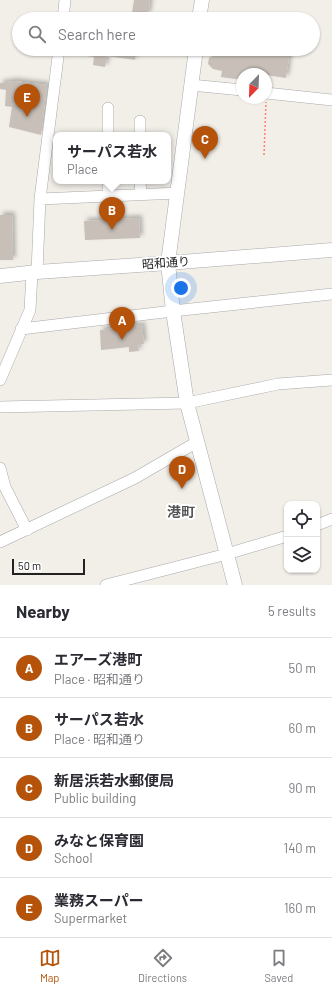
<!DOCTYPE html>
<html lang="en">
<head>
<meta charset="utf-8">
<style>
	body { margin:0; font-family:Barlow,"Noto Sans JP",sans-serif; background:#f2f2f3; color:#2b2b33 }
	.controls { position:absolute; right:12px; bottom:12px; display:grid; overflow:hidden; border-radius:8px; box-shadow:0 1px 3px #0004 }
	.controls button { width:36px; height:36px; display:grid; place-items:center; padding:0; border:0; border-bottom:1px solid #e1e1e2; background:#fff; color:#2b2b33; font:20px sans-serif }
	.compass { position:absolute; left:236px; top:68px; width:36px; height:36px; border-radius:50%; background:#fff; box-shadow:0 1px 3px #0004; rotate:203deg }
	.scale { position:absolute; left:12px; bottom:10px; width:73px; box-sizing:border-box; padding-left:4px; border:2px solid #222; border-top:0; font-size:11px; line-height:14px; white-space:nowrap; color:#222; -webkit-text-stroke:3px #fff; paint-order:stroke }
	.you { position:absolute; left:181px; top:288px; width:14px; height:14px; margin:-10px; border:3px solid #fff; border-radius:50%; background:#1a73e8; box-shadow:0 0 0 6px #1a73e833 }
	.badge { display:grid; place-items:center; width:26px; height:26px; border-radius:50%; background:#b45309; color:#fff; font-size:13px; font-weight:700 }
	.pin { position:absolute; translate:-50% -33px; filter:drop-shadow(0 1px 2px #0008) }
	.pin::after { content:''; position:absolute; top:21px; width:14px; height:12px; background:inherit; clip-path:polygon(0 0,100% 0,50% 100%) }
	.popup { position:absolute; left:53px; top:132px; width:118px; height:52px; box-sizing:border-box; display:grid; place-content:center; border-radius:8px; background:#fff; filter:drop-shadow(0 1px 3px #0005); font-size:13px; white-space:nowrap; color:#7c7c81 }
	.popup b { font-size:15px; color:#2b2b33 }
	.popup::after { content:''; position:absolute; left:50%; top:100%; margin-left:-8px; border:8px solid transparent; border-top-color:#fff }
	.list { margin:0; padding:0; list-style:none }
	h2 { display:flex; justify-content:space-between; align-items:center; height:52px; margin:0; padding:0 16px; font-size:17px }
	h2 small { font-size:13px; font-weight:400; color:#7c7c81 }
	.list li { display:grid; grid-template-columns:26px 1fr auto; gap:12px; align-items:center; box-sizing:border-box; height:60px; padding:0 16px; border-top:1px solid #e1e1e2 }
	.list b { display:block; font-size:15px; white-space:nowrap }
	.list p { margin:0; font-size:13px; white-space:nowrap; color:#7c7c81 }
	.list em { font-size:13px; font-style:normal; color:#7c7c81 }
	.icon { flex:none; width:22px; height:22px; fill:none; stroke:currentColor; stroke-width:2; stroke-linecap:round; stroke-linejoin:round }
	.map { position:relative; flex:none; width:332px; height:585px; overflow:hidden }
	.search { position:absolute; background:#fff; box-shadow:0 1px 3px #0004; left:12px; right:12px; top:12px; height:44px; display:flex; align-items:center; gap:10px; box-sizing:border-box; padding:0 14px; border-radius:22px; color:#7c7c81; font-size:15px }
	.sheet { height:352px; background:#fff }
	nav { display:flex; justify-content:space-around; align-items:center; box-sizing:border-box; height:56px; border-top:1px solid #e1e1e2; background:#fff; font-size:11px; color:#7c7c81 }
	nav a { display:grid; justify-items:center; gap:2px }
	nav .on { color:#b45309 }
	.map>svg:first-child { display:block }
	.building { fill:#c7bfb8; filter:url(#shadow) }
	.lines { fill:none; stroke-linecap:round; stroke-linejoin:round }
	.minor-casing { stroke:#a9a9a9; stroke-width:12 }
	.tertiary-casing { stroke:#a9a9a9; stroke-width:15 }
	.path { stroke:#fa8072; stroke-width:1.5; stroke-dasharray:2 2; stroke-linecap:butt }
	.minor { stroke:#fff; stroke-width:11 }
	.tertiary { stroke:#fff; stroke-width:14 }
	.labels { text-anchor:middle; stroke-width:4; stroke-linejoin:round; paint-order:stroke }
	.street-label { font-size:12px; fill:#222; stroke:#fff }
	.quarter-label { font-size:14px; font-weight:bold; fill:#555; stroke:#fff }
</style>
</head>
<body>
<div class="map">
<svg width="332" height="585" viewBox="0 0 332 585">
	<defs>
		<filter id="shadow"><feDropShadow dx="3" dy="-3" stdDeviation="2" flood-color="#0004"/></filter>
	</defs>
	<rect width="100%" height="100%" fill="#f2efe9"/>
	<path class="building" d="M134 0H150L148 15 132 13Z
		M73 49H137L135 60 107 56 105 67 93 65 94 57 73 54Z
		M224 49H290L286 78 266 75V74H242V80L221 77 222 71 213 69 208 64 209 58 213 56H223Z
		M14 81 47 85 41 135 9 127 12 107 5 106 6 90 0 89V83Z
		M0 215H12L13 260H0Z
		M139 218 140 238 85 240 84 221Z
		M142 325 144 344 138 345 139 351 129 352V347L101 350 100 330Z"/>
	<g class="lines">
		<g class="minor-casing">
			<path id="minor" d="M63 19 65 0
				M191 85 242 90
				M266 93 332 100
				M140 121V135
				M108 135V108
				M140 181 141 195
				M108 197V181
				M40 199 178 193
				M37 272 40 199 59 49
				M21 329 173 311 332 294
				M0 380 30 310 32 273
				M0 407 187 403 278 384 332 380
				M0 468 5 487 27 530
				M317 525 332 519
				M0 542 135 478 197 442
				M106 585 227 554 287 536"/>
		</g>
		<g class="tertiary-casing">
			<path id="tertiary" d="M199 19 202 0
				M196 49 168 263 173 311 187 403 235 585
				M0 276 37 272 168 263 332 250"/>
		</g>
		<path class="path" d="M264 155 266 102"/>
		<use href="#minor" class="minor"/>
		<use href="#tertiary" class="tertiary"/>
	</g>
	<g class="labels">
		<g class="street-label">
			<text transform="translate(166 263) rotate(-4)" y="4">昭和通り</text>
		</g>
		<g class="quarter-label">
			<text x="181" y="517">港町</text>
		</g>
	</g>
</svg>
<div class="controls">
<button><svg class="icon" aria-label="locate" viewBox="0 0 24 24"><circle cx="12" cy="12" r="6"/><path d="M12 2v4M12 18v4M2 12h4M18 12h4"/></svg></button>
<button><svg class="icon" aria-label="layers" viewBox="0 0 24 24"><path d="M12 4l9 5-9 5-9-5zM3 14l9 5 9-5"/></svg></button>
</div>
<svg class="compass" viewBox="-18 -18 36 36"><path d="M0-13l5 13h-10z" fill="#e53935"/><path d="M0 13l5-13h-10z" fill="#7c7c81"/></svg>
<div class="scale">50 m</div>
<div class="you"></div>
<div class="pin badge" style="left:122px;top:340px">A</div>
<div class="pin badge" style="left:112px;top:230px">B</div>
<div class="popup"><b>サーパス若水</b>Place</div>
<div class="pin badge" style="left:205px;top:159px">C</div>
<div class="pin badge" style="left:182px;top:489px">D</div>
<div class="pin badge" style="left:27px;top:117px">E</div>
<div class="search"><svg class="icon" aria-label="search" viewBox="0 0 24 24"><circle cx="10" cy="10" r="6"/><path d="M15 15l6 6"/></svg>Search here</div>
</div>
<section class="sheet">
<h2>Nearby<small>5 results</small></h2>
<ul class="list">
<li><span class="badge">A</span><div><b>エアーズ港町</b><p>Place · 昭和通り</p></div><em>50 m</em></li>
<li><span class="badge">B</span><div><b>サーパス若水</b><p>Place · 昭和通り</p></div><em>60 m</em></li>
<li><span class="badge">C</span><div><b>新居浜若水郵便局</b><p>Public building</p></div><em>90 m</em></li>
<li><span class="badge">D</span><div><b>みなと保育園</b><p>School</p></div><em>140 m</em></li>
<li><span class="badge">E</span><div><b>業務スーパー</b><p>Supermarket</p></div><em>160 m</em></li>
</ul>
</section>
<nav>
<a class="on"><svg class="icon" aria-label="map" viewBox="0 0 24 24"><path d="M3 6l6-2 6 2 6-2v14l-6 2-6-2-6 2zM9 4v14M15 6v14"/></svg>Map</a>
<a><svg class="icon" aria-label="directions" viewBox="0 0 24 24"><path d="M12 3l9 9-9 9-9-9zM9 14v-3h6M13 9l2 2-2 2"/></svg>Directions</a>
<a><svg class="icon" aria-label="saved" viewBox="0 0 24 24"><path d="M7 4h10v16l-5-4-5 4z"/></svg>Saved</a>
</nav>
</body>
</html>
